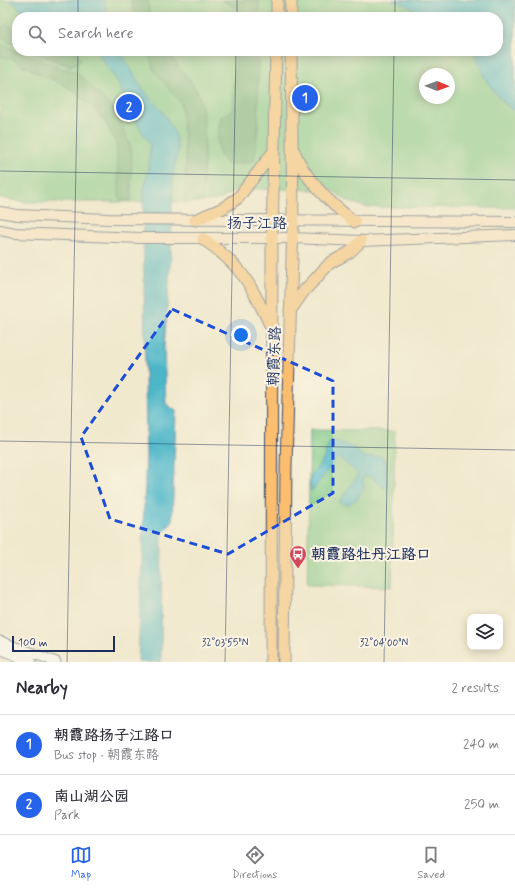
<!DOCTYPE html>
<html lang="en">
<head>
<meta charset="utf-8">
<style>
	body { margin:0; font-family:Mynerve,"LXGW WenKai TC",sans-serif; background:#f7f7f7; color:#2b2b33 }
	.controls { position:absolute; right:12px; bottom:12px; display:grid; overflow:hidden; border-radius:8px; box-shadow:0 2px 10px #0003 }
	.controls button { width:36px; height:36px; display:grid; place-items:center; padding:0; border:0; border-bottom:1px solid #e1e1e2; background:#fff; color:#2b2b33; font:20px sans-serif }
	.compass { position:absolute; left:419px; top:68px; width:36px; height:36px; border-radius:50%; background:#fff; box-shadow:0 2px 10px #0003; rotate:91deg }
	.scale { position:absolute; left:12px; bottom:10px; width:103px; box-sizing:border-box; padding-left:4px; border:2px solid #1b2f5e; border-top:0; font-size:11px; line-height:14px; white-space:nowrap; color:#1b2f5e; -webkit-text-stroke:3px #fcf5e5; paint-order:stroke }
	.you { position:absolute; left:241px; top:335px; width:14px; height:14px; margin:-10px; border:3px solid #fff; border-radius:50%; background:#1a73e8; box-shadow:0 0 0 6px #1a73e833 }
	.badge { display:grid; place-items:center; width:26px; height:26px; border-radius:50%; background:#2563eb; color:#fff; font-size:13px; font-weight:700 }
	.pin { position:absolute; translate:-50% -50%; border:2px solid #fff; box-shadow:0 1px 4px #0006 }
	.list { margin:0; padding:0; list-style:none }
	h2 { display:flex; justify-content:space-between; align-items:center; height:52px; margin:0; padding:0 16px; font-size:17px }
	h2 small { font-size:13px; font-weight:400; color:#7c7c81 }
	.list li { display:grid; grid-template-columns:26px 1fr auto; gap:12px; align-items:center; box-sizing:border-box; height:60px; padding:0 16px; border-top:1px solid #e1e1e2 }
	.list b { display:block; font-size:15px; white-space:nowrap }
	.list p { margin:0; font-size:13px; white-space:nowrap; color:#7c7c81 }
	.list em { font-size:13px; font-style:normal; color:#7c7c81 }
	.icon { flex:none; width:22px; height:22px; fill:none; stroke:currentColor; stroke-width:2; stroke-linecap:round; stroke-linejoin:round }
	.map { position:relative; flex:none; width:515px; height:662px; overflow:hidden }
	.search { position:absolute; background:#fff; box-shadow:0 2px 10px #0003; left:12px; right:12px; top:12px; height:44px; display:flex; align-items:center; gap:10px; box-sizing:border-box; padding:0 14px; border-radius:16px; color:#7c7c81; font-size:15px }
	.sheet { height:172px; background:#fff }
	nav { display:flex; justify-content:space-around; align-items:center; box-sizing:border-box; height:56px; border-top:1px solid #e1e1e2; background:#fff; font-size:11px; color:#7c7c81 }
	nav a { display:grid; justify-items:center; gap:2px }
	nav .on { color:#2563eb }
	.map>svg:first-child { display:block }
	.green { fill:#7ac786; stroke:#4a7b72; fill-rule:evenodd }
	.forest { fill:#63ac73; stroke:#3f6e68 }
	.water { fill:#4bb6c8; stroke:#337293 }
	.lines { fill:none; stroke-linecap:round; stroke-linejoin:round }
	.tertiary-casing { stroke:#3b4b6f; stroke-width:11 }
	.secondary-casing { stroke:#3b4b6f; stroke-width:12 }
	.primary-casing { stroke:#3b4b6f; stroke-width:13 }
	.tertiary { stroke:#fff; stroke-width:9 }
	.secondary { stroke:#fde5c5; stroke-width:10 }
	.primary { stroke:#fbbd6e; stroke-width:11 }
	.marked { fill:none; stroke:#1d4ed8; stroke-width:3; stroke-dasharray:8 5; stroke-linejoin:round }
	.ticks { fill:none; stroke:#1b2f5e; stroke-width:1; stroke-opacity:0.45 }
	.labels { text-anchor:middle; stroke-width:4; stroke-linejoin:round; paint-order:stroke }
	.street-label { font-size:15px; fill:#1b2f5e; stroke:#fcf5e5 }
	.poi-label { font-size:15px; font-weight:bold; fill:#1b2f5e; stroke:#fcf5e5; text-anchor:start }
	.ticks-label { font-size:10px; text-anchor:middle; fill:#1b2f5e; stroke:#fcf5e5; stroke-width:4; stroke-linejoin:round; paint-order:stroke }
</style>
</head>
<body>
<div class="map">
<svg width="515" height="662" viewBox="0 0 515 662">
	<rect width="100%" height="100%" fill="#fcf5e5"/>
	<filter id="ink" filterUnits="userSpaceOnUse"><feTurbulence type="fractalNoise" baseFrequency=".025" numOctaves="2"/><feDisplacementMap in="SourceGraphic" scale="8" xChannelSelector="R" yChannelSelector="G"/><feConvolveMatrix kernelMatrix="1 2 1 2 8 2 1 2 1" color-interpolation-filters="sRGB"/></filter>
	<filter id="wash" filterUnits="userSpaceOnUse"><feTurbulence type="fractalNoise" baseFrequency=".012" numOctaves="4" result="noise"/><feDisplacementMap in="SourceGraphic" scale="16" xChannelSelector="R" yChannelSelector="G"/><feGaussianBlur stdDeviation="0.9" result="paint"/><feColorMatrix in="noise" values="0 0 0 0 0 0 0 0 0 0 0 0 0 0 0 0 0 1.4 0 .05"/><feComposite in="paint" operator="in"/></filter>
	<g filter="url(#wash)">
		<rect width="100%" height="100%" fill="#f1e9cd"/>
		<path class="green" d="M0 0H515V208L366 207 349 202 332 190 237 189 222 199 202 202H24L0 198ZM17 17H498V51H17ZM425 74H449V98H425Z
			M310 430 395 431 392 587 307 585Z"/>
		<path class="forest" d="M131 0H148L150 17H135Z
			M222 0H259V17H240V10Z
			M5 24 17 31V45L9 42 0 35V30Z
			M0 44 60 68 77 72 112 107 123 127 132 151 131 200H120L116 143 106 123 92 106 65 85 37 73 12 59 0 56Z
			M30 51H75L82 60 70 66Z
			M148 51H169C175 67 192 79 198 94 209 120 203 174 202 202L185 203 186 163 181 103 153 69Z
			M236 51H258V129L254 161 227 165C213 151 218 135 221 116L233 109Z"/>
		<path class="water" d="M10 0H105L107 17H20L22 11Z
			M393 0H515V112C494 96 481 76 474 51H498V17H425L408 6Z
			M96 51H120L142 88 165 115 175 134 178 150 173 173 171 256 164 348 166 404 176 411 172 522 162 534 161 662H138L146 454 143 194 149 167 150 144 132 116 118 82Z
			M335 441 354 448 364 458 382 456 386 462 387 486 384 488 371 477 365 476 363 477 364 489 357 499 347 505 339 502 359 474 338 457 312 491C305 477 316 472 323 460 326 455 327 448 329 442Z"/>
	</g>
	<g filter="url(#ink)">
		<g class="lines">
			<g class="tertiary-casing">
				<path id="tertiary" d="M0 641 56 662
					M0 649 31 662"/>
			</g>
			<g class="secondary-casing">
				<path id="secondary" d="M0 212 17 215 108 219 515 222
					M0 230 15 233 139 238H292L361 241 515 235"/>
			</g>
			<g class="primary-casing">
				<path id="primary" d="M277 17V0
					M291 17V0
					M294 151C306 181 329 203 355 222
					M195 220 223 208 238 198 274 151
					M203 239C241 265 251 284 270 325
					M290 311 304 291 330 263 350 252 361 241
					M271 662 272 239 276 51
					M284 662 286 465 293 222 291 51"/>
			</g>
			<use href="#tertiary" class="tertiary"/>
			<use href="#secondary" class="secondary"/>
			<use href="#primary" class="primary"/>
		</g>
	</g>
	<path d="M0 0H515V662H0ZM172 309 333 381V493L228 554 110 519 81 437Z" fill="#f1e9cd" fill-opacity=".55" fill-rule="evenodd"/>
	<path class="marked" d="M172 309 333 381V493L228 554 110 519 81 437Z"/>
	<path class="ticks" d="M78 17V0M237 17V0M395 17V0M0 171 515 180M0 441 515 450M67 662 78 51M225 662 236 51M384 662 394 51"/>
	<defs>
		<g id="bus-pin" transform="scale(0.9)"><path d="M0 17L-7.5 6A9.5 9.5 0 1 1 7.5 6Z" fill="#d1495b" stroke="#fcf5e5"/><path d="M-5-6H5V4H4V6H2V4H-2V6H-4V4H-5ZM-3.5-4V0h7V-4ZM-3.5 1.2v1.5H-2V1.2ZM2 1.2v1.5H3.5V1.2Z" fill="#fff"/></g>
	</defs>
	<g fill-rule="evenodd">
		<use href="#bus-pin" x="298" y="554"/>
	</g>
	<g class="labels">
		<g class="street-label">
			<text x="257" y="228">扬子江路</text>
			<text transform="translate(274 356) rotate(-88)" y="5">朝霞东路</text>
		</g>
		<g class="poi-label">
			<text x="311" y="559">朝霞路牡丹江路口</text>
		</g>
	</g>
	<g class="ticks-label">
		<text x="225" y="646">32°03'55"N</text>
		<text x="384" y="646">32°04'00"N</text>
	</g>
</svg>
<div class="controls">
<button><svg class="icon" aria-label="layers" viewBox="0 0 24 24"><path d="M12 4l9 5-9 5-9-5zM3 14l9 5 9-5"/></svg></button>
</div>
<svg class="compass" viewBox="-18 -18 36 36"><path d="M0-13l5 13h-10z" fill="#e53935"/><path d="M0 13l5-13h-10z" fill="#7c7c81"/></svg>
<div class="scale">100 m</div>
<div class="you"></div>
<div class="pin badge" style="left:305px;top:98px">1</div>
<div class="pin badge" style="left:129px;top:107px">2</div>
<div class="search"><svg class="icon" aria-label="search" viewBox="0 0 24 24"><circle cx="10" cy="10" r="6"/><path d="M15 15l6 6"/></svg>Search here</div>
</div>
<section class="sheet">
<h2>Nearby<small>2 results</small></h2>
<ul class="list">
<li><span class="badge">1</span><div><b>朝霞路扬子江路口</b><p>Bus stop · 朝霞东路</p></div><em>240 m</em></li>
<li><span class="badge">2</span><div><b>南山湖公园</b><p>Park</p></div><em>250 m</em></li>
</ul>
</section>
<nav>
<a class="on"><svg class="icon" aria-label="map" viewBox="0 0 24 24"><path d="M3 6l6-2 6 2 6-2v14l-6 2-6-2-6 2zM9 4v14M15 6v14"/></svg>Map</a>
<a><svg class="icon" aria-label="directions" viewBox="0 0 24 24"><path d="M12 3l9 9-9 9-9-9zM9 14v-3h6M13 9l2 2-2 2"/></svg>Directions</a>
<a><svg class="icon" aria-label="saved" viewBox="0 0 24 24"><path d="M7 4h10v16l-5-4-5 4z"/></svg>Saved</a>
</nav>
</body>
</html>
